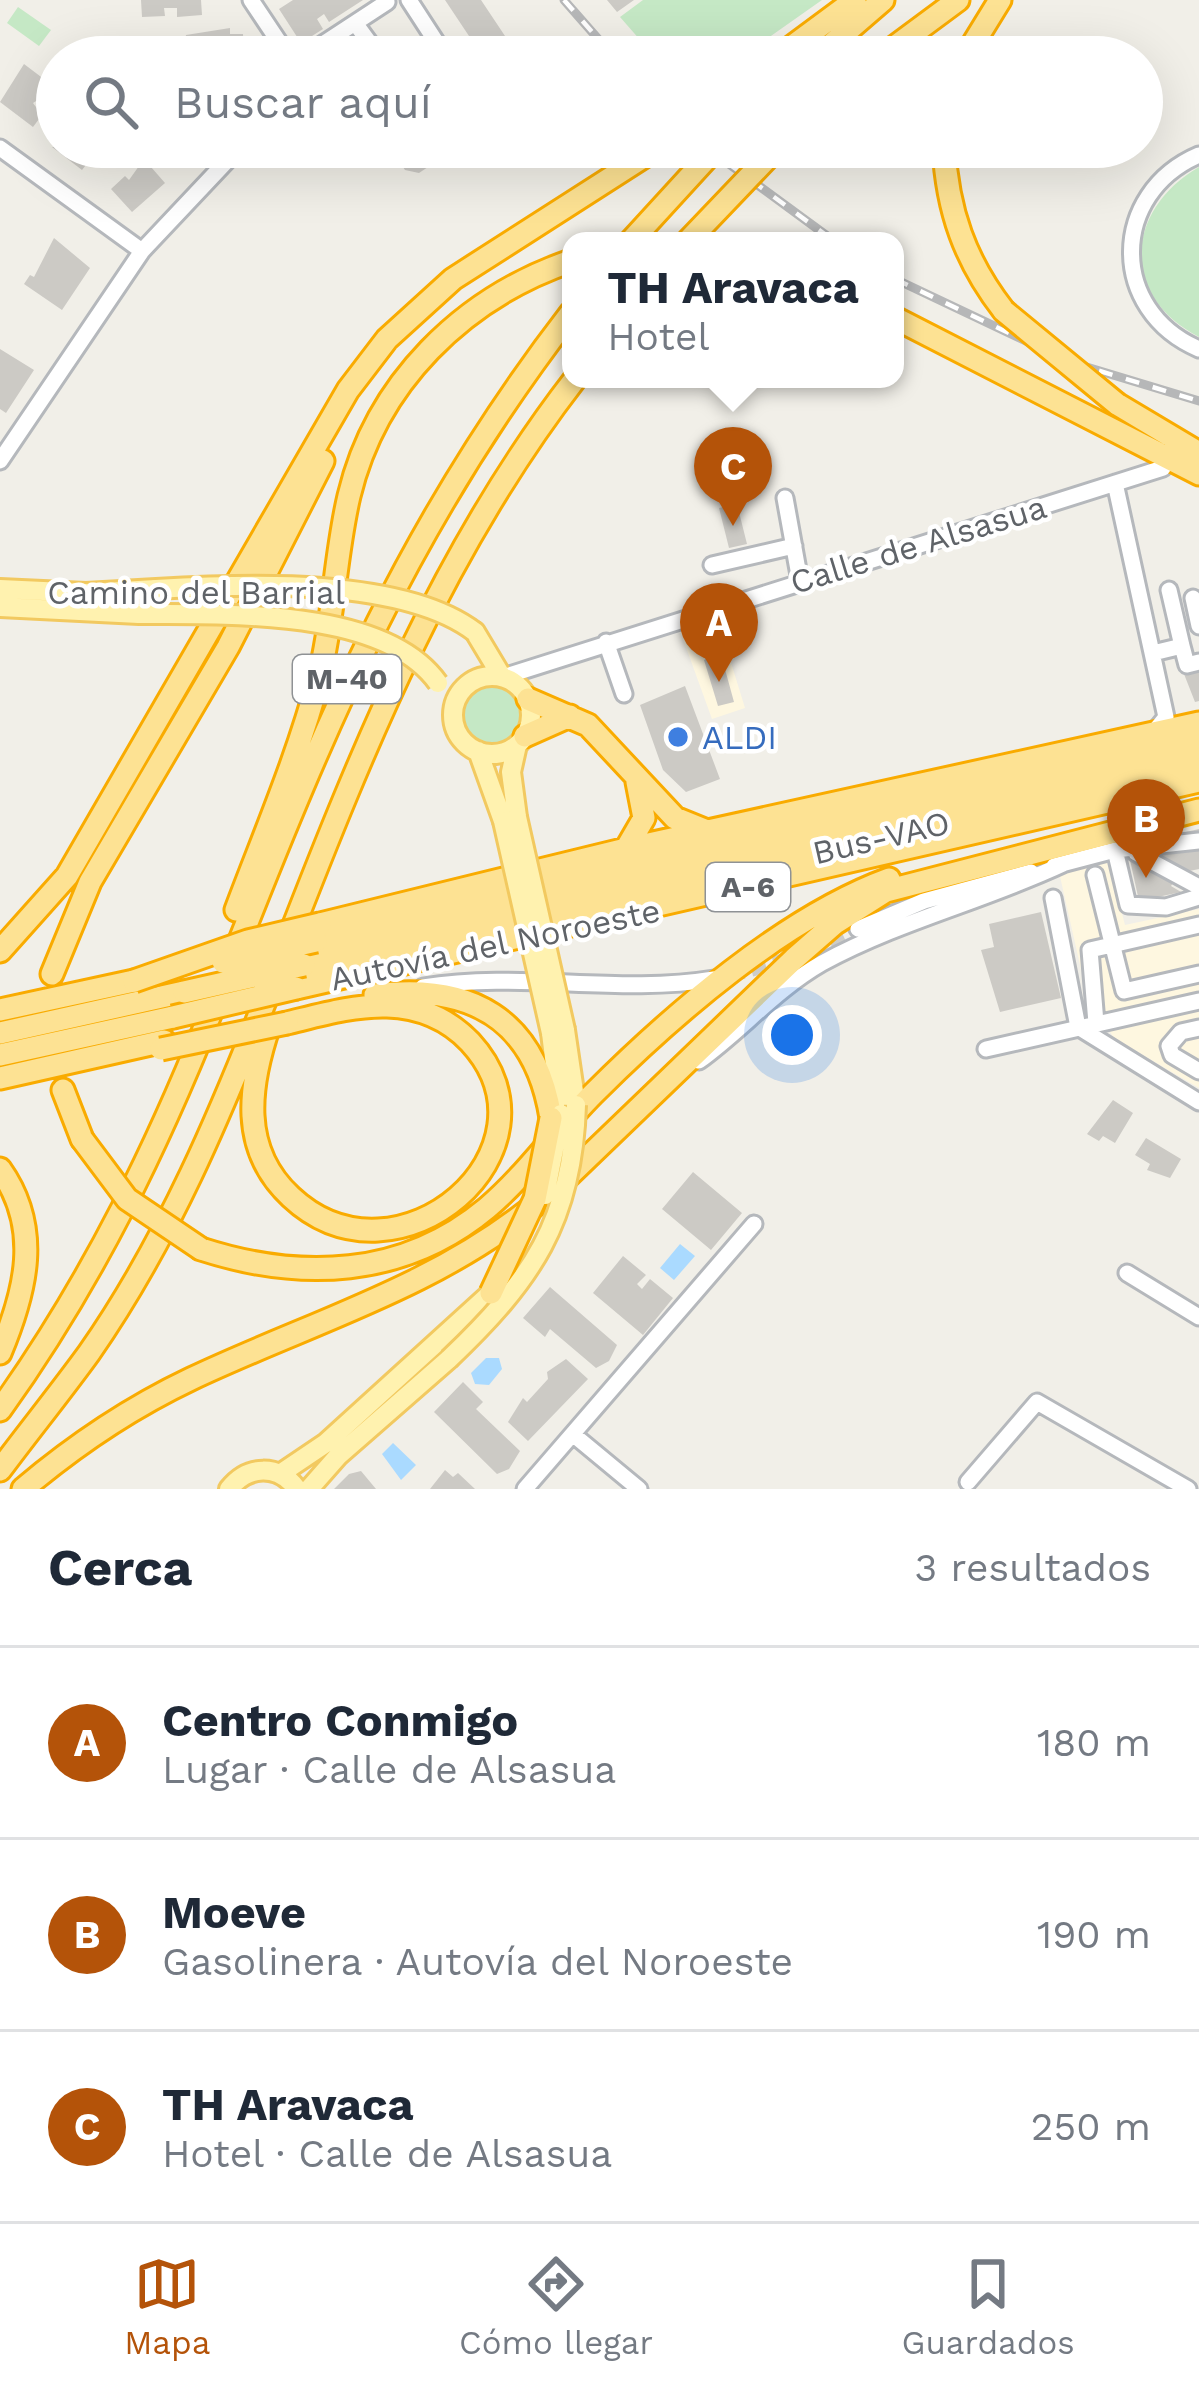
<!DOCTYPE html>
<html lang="es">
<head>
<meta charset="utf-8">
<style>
	body { margin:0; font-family:"Work Sans",sans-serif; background:#f6f6f7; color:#1f2937 }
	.you { position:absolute; left:792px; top:1035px; width:42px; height:42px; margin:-30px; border:9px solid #fff; border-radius:50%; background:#1a73e8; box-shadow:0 0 0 18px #1a73e833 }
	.badge { display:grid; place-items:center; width:78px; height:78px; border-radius:50%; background:#b45309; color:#fff; font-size:39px; font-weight:700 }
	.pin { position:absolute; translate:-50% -99px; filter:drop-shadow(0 3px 6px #0008) }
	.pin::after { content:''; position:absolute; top:63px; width:42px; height:36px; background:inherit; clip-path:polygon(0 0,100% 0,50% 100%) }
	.popup { position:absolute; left:562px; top:232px; width:342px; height:156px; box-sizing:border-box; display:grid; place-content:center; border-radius:24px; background:#fff; filter:drop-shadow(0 3px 9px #0005); font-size:39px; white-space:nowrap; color:#747a83 }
	.popup b { font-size:45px; color:#1f2937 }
	.popup::after { content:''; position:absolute; left:50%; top:100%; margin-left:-24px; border:24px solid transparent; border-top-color:#fff }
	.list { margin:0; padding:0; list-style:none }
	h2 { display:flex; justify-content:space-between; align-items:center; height:156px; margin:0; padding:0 48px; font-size:51px }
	h2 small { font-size:39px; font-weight:400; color:#747a83 }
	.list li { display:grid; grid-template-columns:78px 1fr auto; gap:36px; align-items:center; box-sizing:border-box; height:192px; padding:0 48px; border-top:3px solid #e0e1e3 }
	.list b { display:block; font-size:45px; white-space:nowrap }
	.list p { margin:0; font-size:39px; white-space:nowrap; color:#747a83 }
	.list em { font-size:39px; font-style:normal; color:#747a83 }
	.icon { flex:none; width:66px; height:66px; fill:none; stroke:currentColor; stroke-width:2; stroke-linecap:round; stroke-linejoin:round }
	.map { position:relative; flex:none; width:1199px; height:1489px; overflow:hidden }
	.search { position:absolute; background:#fff; box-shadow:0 12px 48px #0002; left:36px; right:36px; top:36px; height:132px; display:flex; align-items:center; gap:30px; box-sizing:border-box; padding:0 42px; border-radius:66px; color:#747a83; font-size:45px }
	.sheet { height:732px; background:#fff }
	nav { display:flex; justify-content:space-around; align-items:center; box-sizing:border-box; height:168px; border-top:3px solid #e0e1e3; background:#fff; font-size:33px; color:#747a83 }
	nav a { display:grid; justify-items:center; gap:6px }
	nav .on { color:#b45309 }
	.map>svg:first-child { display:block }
	.commercial { fill:#fef7e0 }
	.green { fill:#c5e8c5 }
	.water { fill:#aadaff }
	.building { fill:#cccac5 }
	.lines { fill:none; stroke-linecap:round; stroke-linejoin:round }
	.minor-tunnel { stroke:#ccccc8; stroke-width:15; stroke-dasharray:15 8; stroke-linecap:butt }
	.minor-casing { stroke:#b5b8bc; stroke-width:21 }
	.major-casing { stroke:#f2c960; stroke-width:24 }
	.highway-casing { stroke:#f9ab00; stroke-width:27 }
	.minor { stroke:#fff; stroke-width:15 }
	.major { stroke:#fff2af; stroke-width:18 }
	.highway { stroke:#fde293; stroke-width:21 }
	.rail-casing { stroke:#b6b7b8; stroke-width:9 }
	.rail { stroke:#fff; stroke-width:4.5; stroke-dasharray:14; stroke-linecap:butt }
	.major-bridge-casing { stroke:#f2c960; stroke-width:24; stroke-linecap:butt }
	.highway-bridge-casing { stroke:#f9ab00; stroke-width:27; stroke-linecap:butt }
	.major-bridge { stroke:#fff2af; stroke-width:18 }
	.highway-bridge { stroke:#fde293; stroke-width:21 }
	.shop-dot { fill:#3f7fe0; stroke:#fff; stroke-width:4.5 }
	.labels { text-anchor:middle; stroke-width:9; stroke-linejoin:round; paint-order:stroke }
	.shield { fill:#fff; stroke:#8f9295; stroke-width:3 }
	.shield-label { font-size:30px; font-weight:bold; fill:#5f6368 }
	.street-label { font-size:33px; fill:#5f6368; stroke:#fff }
	.shop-label { font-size:33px; fill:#366cbe; stroke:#fff; text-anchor:start }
</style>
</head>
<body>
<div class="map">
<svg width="1199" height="1489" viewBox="0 0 1199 1489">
	<rect width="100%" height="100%" fill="#f1efe8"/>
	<path class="commercial" d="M717 617 745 708 712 719 679 628Z
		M1108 860 1125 925 1199 909V1088L1114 1038 1087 996 1059 872Z"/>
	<path class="green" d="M643 0H822L741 57H655L620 17Z
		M18 7 51 30 39 46 7 23Z
		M1199 167V337C1119 296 1125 210 1199 167Z
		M464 715a28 28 0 1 1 56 0a28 28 0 1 1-56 0Z"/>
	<path class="water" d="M680 1244 695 1256 674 1280 660 1268Z
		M486 1358H499L502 1369 489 1385 475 1384 471 1373Z
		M393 1443 416 1465 401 1480 382 1454Z"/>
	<path class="building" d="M141 0H201L202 15 177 17V8H164L165 16 142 17Z
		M293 0H363L329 22 324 14 317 19 323 29 301 43 279 9Z
		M445 0H481L519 57H483Z
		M607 0H634L617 12Z
		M230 28V34H243L244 57H182L186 35Z
		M24 64 57 89 51 101 44 96 33 103 42 115 33 127 0 102Z
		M52 147H89L96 152 82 170Z
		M180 147H205L196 159Z
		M367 147H458L419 173 405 170 399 161 392 166 386 158 378 163Z
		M144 159 165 183 132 212 111 189 125 176 129 180Z
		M54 238 90 268 62 310 24 284 30 275 34 277Z
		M0 349 34 370 6 413 0 409Z
		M737 504 747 544 729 548 719 508Z
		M720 651 734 702 718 706 704 660Z
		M1199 667V701L1195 702 1184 674Z
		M685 686 720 779 686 792 663 770 640 705Z
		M1199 829V869L1180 873 1171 886 1181 892 1139 901 1130 860 1146 870 1168 836Z
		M1041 912 1061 998 1000 1012 981 950 994 947 989 924Z
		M1113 1100 1133 1113 1115 1143 1103 1136 1099 1141 1087 1134Z
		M1146 1138 1181 1159 1170 1178 1147 1170 1150 1164 1135 1155Z
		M693 1172 742 1213 711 1250 662 1209Z
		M623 1256 646 1275 637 1284 642 1289 650 1279 673 1298 643 1335 593 1293Z
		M550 1287 617 1345 609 1361 596 1368 550 1329 545 1337 523 1318Z
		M566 1359 588 1379 528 1441 508 1422 523 1398 527 1402 548 1379 547 1372Z
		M463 1382 483 1402 476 1409 520 1451 509 1469 497 1474 434 1412Z
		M445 1470 453 1477 458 1473 475 1489H430Z
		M361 1471 376 1489H334L349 1474Z"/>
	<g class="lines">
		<path class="minor-tunnel" d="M809 952 858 929
			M729 975 787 960"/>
		<g class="minor-casing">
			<path id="minor" d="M251 0 289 57
				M409 0 446 57
				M355 23 380 57
				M303 57 387 2
				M0 148 142 251
				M1199 155C1110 193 1108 310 1199 349
				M0 461 142 251 240 147
				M1115 483 1166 717 1153 733
				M785 498 800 581
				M712 565 794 546
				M1169 590 1182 646
				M1193 598 1199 626
				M606 642 624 694
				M1153 653 1182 646 1187 665 1199 662
				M503 677 1163 468
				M1115 850 1128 905 1166 907 1199 897
				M1136 853 1199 887
				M1054 866 1115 850 1199 841
				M1095 875 1124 991 1199 974
				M1053 898 1078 1027 1199 1102
				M858 929 924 901 1031 872
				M423 987C521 971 617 995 714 979
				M1096 1023 1090 950 1199 925
				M1199 1028 1181 1032 1169 1046 1172 1055 1199 1071
				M986 1049 1199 1001
				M699 1061C742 1030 775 990 822 963 899 921 984 901 1063 864
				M1127 1273 1199 1317
				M575 1436 639 1489
				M968 1482 1037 1402 1188 1489
				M525 1489 754 1224"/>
		</g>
		<g class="major-casing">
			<path id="major" d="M0 589 86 593 156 589
				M0 607 139 614
				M475 632 502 677
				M453 715a39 39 0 1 1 78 0a39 39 0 1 1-78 0Z
				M478 751 503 821
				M517 817 511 772 517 745
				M565 1030 576 1105
				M551 1033 561 1114
				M280 1474 326 1443 491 1293
				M229 1489C248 1465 278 1464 297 1489
				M309 1489 338 1456 449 1359"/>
		</g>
		<g class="highway-casing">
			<path id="highway" d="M778 57 855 0
				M817 57 883 0
				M881 57 958 0
				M965 57 1000 0
				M944 147C947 210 965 261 1004 311
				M895 318 1199 474
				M1117 404 1199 453
				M528 699 588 725 675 818 707 831
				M525 736 570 716
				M626 849 644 818 637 782
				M236 910C265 833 298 756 319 677 334 618 335 555 349 496 376 383 463 298 571 261
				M320 924 626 849 1199 723
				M316 941 1199 740
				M287 943C364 745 444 548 575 379
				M0 951 67 876 348 390 387 339 453 279 659 147
				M233 958C328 717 411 520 571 313
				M304 965 1199 760
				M52 974 90 882 228 647 323 461
				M296 988 1199 781
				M375 995C470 983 535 1018 551 1118
				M0 1010 134 981
				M269 1026C249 1085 239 1149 291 1197 398 1297 569 1149 470 1042 448 1019 419 1007 387 1006 354 1005 320 1015 287 1023
				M0 1033 184 992
				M0 1055 173 1017
				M0 1078 164 1041
				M63 1090 82 1139
				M0 1169C42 1228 26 1291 0 1353
				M558 1186 794 959 834 924 886 891 1199 810
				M201 1249C300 1281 403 1278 487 1208 527 1174 557 1130 593 1094 672 1015 785 917 889 879
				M0 1410C94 1279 160 1142 219 992
				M0 1470C29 1431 60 1393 89 1353 168 1240 222 1111 272 983
				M23 1489C75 1445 130 1408 191 1379 309 1323 431 1289 534 1206"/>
		</g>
		<use href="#minor" class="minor"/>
		<use href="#major" class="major"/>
		<use href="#highway" class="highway"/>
		<g class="rail-casing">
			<path id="rail" d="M564 0 614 57
				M706 147 834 241
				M895 279 1070 362 1199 401"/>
		</g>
		<use href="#rail" class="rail"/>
		<g class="major-bridge-casing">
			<path id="major-bridge" d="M156 589C246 584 403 577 475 632
				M139 614C225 615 384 607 438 683
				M517 817 565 1030
				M503 821 551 1033
				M545 1195 561 1114
				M449 1359C531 1281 573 1221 576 1105"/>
		</g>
		<g class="highway-bridge-casing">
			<path id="highway-bridge" d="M631 241 717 147
				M688 241 772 153
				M1004 311 1117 404
				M223 962 316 941
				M134 981 248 941 320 924
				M184 992 304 965
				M173 1017 296 988
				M161 1049 287 1023
				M82 1139 127 1199 201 1249
				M491 1293 535 1199 551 1118"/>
		</g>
		<use href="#major-bridge" class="major-bridge"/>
		<use href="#highway-bridge" class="highway-bridge"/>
	</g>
	<circle class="shop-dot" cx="678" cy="737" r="12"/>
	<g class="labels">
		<g class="shield">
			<rect x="293" y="655" width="108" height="48" rx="9"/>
			<rect x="706" y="863" width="84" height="48" rx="9"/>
		</g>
		<g class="shield-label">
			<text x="347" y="689">M-40</text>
			<text x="748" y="897">A-6</text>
		</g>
		<g class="street-label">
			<text transform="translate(918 544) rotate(-17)" y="12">Calle de Alsasua</text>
			<text x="196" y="604">Camino del Barrial</text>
			<text transform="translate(881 837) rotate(-13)" y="12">Bus-VAO</text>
			<text transform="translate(495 944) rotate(-12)" y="12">Autovía del Noroeste</text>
		</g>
		<g class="shop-label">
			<text x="702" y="749">ALDI</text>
		</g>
	</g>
</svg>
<div class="you"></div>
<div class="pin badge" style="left:719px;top:682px">A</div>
<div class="pin badge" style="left:1146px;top:878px">B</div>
<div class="pin badge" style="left:733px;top:526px">C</div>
<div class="popup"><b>TH Aravaca</b>Hotel</div>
<div class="search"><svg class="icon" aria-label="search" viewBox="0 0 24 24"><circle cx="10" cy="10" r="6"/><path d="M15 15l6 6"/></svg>Buscar aquí</div>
</div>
<section class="sheet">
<h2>Cerca<small>3 resultados</small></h2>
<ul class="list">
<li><span class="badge">A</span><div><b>Centro Conmigo</b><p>Lugar · Calle de Alsasua</p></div><em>180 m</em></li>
<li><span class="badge">B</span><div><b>Moeve</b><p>Gasolinera · Autovía del Noroeste</p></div><em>190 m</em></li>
<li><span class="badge">C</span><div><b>TH Aravaca</b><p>Hotel · Calle de Alsasua</p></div><em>250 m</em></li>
</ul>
</section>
<nav>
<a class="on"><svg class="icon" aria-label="map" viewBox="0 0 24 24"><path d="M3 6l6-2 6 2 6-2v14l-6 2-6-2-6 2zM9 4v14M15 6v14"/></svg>Mapa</a>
<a><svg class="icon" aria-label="directions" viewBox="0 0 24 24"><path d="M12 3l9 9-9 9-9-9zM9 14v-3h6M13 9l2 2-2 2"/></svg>Cómo llegar</a>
<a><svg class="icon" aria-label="saved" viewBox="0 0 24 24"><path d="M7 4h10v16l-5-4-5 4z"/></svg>Guardados</a>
</nav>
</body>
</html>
